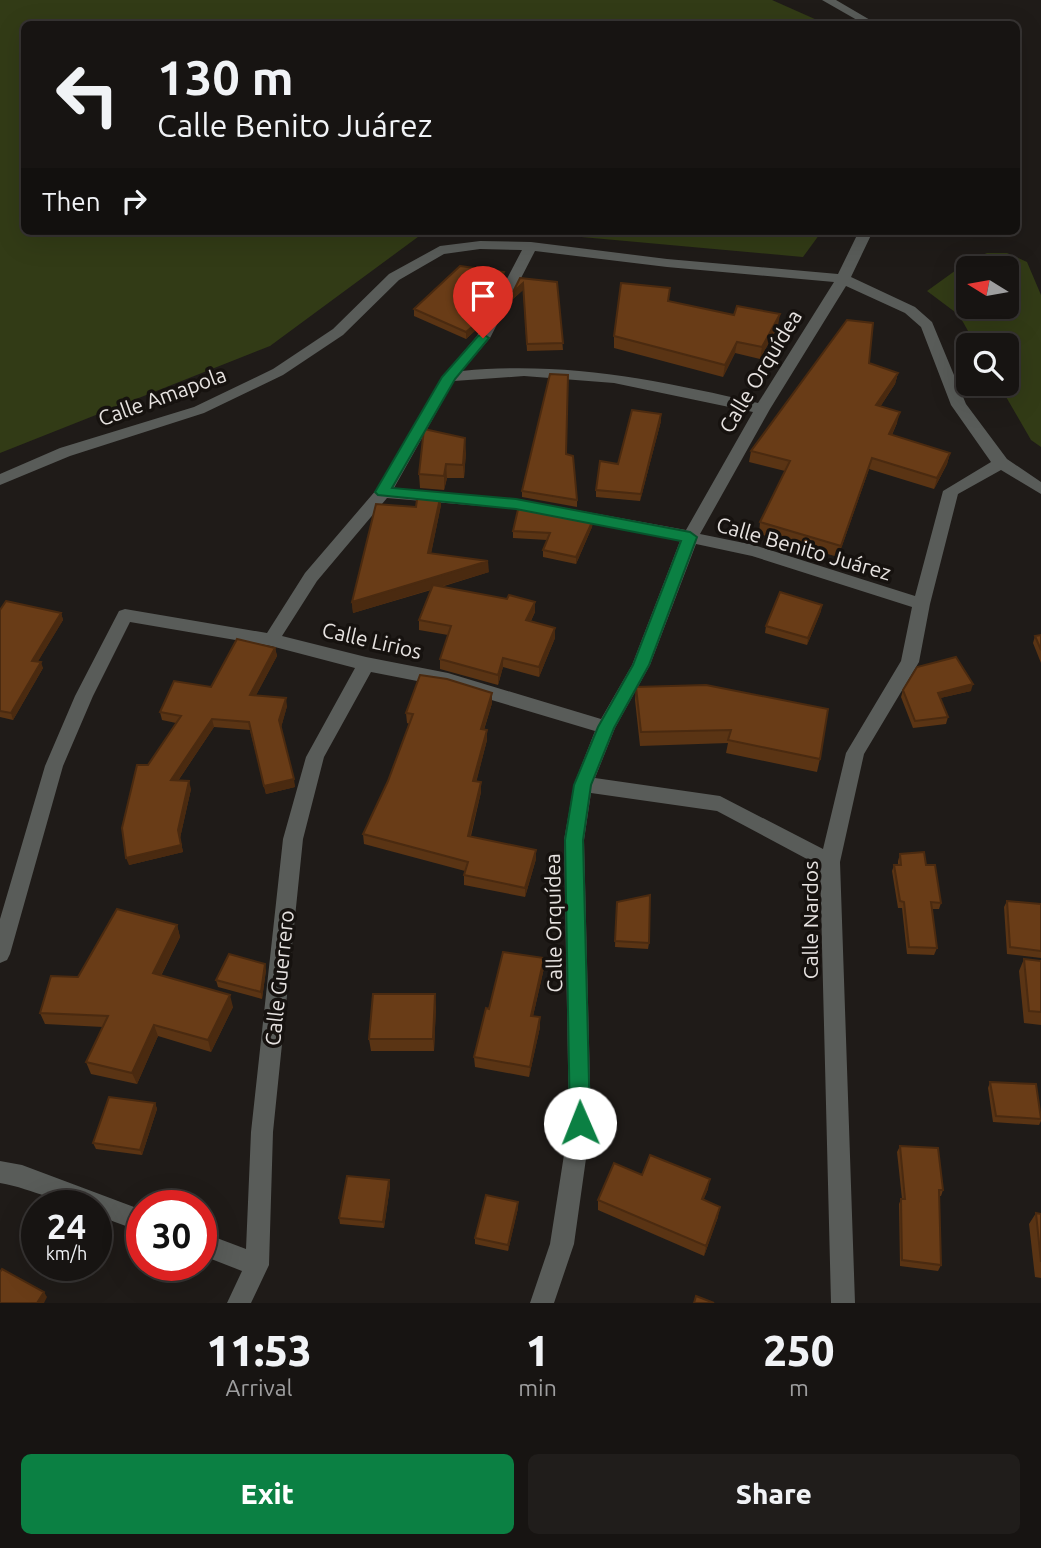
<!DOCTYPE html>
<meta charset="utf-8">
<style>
:root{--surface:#171412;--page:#201d1b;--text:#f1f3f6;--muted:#9e9e9f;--line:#363332;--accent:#0b8043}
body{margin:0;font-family:Ubuntu,sans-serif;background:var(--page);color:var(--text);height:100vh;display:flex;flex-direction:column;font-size:26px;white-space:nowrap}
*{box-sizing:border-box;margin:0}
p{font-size:23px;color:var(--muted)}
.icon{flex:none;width:38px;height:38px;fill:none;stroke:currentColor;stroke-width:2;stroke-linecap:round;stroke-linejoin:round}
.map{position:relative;height:1303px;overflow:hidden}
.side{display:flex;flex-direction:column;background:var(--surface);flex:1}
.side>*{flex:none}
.banner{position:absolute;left:21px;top:21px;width:999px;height:214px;border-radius:10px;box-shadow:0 7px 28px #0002,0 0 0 2px var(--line);background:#171412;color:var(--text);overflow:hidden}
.needle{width:46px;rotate:281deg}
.fabs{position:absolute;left:956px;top:256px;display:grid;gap:14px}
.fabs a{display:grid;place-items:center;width:63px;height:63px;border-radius:10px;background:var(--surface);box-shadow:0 7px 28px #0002,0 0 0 2px var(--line);font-size:35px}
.speed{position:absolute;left:21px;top:1190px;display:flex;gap:14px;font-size:35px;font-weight:700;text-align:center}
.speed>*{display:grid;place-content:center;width:91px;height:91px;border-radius:50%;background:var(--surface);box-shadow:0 7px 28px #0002,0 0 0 2px var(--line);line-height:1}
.speed small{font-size:18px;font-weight:400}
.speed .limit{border:10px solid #d22;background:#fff;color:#111}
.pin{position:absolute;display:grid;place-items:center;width:60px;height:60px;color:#fff;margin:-72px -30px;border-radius:50% 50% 50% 0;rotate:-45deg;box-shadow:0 0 7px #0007}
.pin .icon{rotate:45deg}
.me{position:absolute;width:77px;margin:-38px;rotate:359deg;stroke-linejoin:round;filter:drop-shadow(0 0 5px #0008)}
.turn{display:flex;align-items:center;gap:24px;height:147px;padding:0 21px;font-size:32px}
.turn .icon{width:91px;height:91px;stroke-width:2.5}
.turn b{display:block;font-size:49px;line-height:60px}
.then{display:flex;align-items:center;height:66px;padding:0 21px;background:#0003;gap:14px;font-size:26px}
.eta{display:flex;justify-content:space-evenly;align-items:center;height:119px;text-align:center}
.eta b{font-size:42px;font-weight:800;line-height:49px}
.primary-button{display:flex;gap:14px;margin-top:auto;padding:14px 21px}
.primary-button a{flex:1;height:80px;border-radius:10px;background:var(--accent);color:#fff;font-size:28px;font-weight:800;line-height:80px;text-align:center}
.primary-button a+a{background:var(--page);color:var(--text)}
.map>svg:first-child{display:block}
.green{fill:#323b16;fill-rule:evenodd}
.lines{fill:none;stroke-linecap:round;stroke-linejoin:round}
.minor{fill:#595c59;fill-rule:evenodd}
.wall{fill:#5a3414}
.shaded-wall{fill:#4a2a10}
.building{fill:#693c17;stroke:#4a2a10;stroke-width:2}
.route{fill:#0b8043;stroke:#07532c;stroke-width:2}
.labels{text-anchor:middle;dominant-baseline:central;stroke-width:7;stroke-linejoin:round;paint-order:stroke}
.street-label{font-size:21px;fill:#e7e3e1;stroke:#16120f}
</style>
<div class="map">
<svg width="1041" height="1303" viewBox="0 0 1041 1303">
<rect width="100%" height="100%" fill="#1f1b18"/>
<path class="green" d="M0 0H772L826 24H24V231H426L270 346 0 453Z
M515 231H822L803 257Z
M987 253H1007L1027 262 1041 295V447L1031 440 998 383H1006V345H976L959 315 927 291 970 260ZM968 268H1006V306H968Z"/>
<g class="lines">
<path class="minor" d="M822 0H836L877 24H864Z
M859 231H873L851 277 915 307 932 322 966 404 1007 459 1041 482V494L1001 470 958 494 930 604 919 662 864 754 840 862 855 1303H831L820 866 717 811 591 793 584 840 591 1123 574 1244 554 1303H530L550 1244 569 1123 564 840 574 784 595 731 448 687 371 672 324 757 303 839 273 1132 269 1265 251 1303H227L242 1271 201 1255V1232L246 1249 251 1132 283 839 306 757 355 668 271 646 130 622 93 696 63 766 10 954 7 960 0 963V919L45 766 75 696 119 611 125 609 267 633 305 573 377 489 442 377 477 336 522 250 480 249 444 254 399 280 343 335 283 375 204 413 70 456 0 485V474L60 448 194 407 273 369 333 329 389 274 440 246 480 241 531 242 667 259 838 274ZM535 251 667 267 834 282 758 403C657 380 566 361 462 371L490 338ZM846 286 905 313 921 327 951 405 991 462 943 491 915 596 754 545 700 534 770 409ZM524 376 614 383 753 412 686 530 516 499 394 488 454 381ZM387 498 516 509 680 541 632 665 601 719 448 673 366 657 282 636 317 581ZM696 544 752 556 912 607 901 661 846 753 823 849 720 796 595 778 615 728 650 665Z
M0 1161 22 1165 142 1210V1232L96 1215V1206C60 1206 35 1189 0 1183Z"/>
</g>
<path class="wall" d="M504 272V279L478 328 466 339 414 316V309Z
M557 282 563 350 527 351 523 290 513 299V292Z
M669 301 778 326 760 359 735 353 723 377 614 348V336Z
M869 363 898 373 895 384 880 407 897 423 892 435 950 453 947 464 934 489 869 469 838 557 759 534 760 522 785 471 749 462 751 451Z
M661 421 640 501 596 497V490L618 464Z
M466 452 464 478H447L444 490 420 488 419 474Z
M566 454 577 500V507L522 497V491Z
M441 505 431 553 489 572 441 587 507 599 535 602V612L531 621 555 638 539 677 503 667 498 685 440 669V659L448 635 419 630V620L431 590 353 613 352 602 416 507Z
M593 520 592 527 576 564 543 557V550L547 540 513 538V531Z
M0 610 61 613 63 620 38 661 43 668 13 720 0 717Z
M821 611 807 645 765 633 766 626Z
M1041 635V663L1033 643 1035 636Z
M275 648 277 656 256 695 287 706 281 727 295 787 266 794 250 730 214 727 178 781 191 789 180 838 183 852 129 865 148 765 176 723 162 720 160 712 211 687Z
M636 687 820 759 817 772 726 753 728 743 640 746 635 700Z
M903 690 971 691 940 698 948 717 946 724 913 728 901 697Z
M492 703 484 730H487V740L476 782 481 792 471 836 536 859 525 897 464 885V875L465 871 364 844 363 834 388 781 410 724 407 723 406 713Z
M900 854 926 865 941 903 939 909H931L937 948 934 955 907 954 902 908H898L892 871 894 865H898V861Z
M1007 901 1041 904V958L1007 954 1004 907Z
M617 902 649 943 648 949 615 947Z
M177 925 180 937 161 976 233 1007 211 1052 158 1036 137 1084 91 1074 86 1062 103 1027 45 1024 40 1013 78 977Z
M544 958V968L533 1016 540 1017V1027L529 1077 475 1067 474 1057 489 1009Z
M1024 959 1041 961V1025L1024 1023 1019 971Z
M266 970 262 999 218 987 216 980Z
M436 1006 434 1051H371L369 1039Z
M990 1082 1041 1113V1121L1039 1125 993 1122 988 1088Z
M155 1103 157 1109 142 1155 96 1149 93 1143Z
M900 1146 943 1190 941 1196H939L941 1265 938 1271 900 1266 899 1204 901 1199H902L897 1152Z
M389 1180 390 1186 384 1228 340 1224 339 1218Z
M708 1189 703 1200 718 1217 704 1256 598 1210V1200Z
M518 1202V1208L508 1251 475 1244V1238Z
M1036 1213 1041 1214V1278L1035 1277 1029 1224Z"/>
<path class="shaded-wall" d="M504 272V279L478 328 466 339V332Z
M523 283V290L513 299V292Z
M780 314 778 326 760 359 762 347Z
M737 342 735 353 723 377 725 365Z
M898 373 895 384 874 416 876 405Z
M900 412 897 423 887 445 889 434Z
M661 414V421L640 501 641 494Z
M465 438 466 452 464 478 463 465Z
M950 453 947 464 934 489 937 478Z
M872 458 869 469 838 557 841 546Z
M446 464 447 478 444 490V476Z
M441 494V505L429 564 428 553Z
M593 520 592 527 576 564V557Z
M488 561 489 572 353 613 352 602Z
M535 602V612L526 630V620Z
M822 605 821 611 807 645 808 638Z
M61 613 63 620 34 668 32 661Z
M555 628V638L539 677V667Z
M275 648 277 656 252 703 250 695Z
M503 658V667L498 685V675Z
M41 662 43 668 13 720 11 713Z
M973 684 971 691 936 699 938 693Z
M492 693V703L481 739V729Z
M286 698 287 706 281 728 279 720Z
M212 719 214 727 173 788 171 780Z
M487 730V740L474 791 473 781Z
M294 779 295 787 266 794 264 786Z
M189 781 191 789 180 838 183 852 129 865 126 858Z
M481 782V792L468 845V836Z
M536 850V859L525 897V888Z
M177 925 180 937 156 985 153 973Z
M544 958V968L531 1025V1016Z
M265 964 266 970 262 999 261 992Z
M435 994 436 1006 434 1051 433 1039Z
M230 995 233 1007 211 1052 208 1040Z
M540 1017V1027L529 1077 530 1067Z
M154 1025 158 1036 137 1084 132 1073Z
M155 1103 157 1109 142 1155 140 1150Z
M710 1179 708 1189 700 1209 702 1199Z
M389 1180 390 1186 384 1228 383 1222Z
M518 1202V1208L508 1251V1245Z
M720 1207 718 1217 704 1256 706 1246Z
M44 1292 47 1297 44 1303H37Z"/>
<path class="building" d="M460 266 504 272 478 322 466 332 414 309Z
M520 278 557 282 563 343 527 344 523 283 513 292Z
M621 283 670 288 668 301 734 315 737 306 780 314 762 347 737 342 725 365 614 336Z
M847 320 873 323 869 363 898 373 876 405 900 412 889 434 950 453 937 478 872 458 841 546 760 522 790 461 751 451Z
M550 374 568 375 566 454 573 456 577 500 522 491Z
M632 410 661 414 641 494 596 490 600 461 618 464Z
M424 429 465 438 463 465 446 464 444 476 419 474Z
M418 492 441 494 428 553 488 561 352 602 376 504 416 507Z
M519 505 593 520 576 557 543 550 550 533 513 531Z
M433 585 507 599 509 595 535 602 526 620 555 628 539 667 503 658 498 675 440 659 451 626 419 620Z
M780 592 822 605 808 638 766 626Z
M6 601 61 613 32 661 41 662 11 713 0 711V610Z
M1041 635V650L1035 636Z
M237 639 275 648 250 695 286 698 279 720 294 779 264 786 249 722 212 719 171 780 189 781 178 830 181 845 126 858 122 828 137 765H148L181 716 160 712 174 681 211 687Z
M956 657 973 684 938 693 948 717 915 721 903 690 917 667Z
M420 675 447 679 492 693 481 729 487 730 473 781 481 782 468 836 536 850 525 888 464 875 468 862 363 834 388 781 413 714 406 713Z
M706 685 828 709 820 759 728 740 731 730 641 732 636 687Z
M924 852 926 865H935L941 903 931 902 937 948 909 947 904 902 900 901 894 865H901L900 854Z
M650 895 649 943 615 941 617 902Z
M1007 901 1041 904V951L1010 947Z
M117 909 177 925 153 973 230 995 208 1040 154 1025 132 1073 86 1062 108 1016 40 1013 51 976 78 977Z
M503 952 544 958 531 1016 540 1017 530 1067 474 1057 486 1008 489 1009Z
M229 954 265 964 261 992 216 980Z
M1024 959 1041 961V1012L1029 1011Z
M373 994H435L433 1039H369Z
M990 1082 1036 1084 1041 1119 996 1116Z
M109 1097 155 1103 140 1150 93 1143Z
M900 1146 938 1148 943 1190H939L941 1265 902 1260 901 1199H905Z
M650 1155 710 1179 702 1199 720 1207 706 1246 598 1200 614 1163 642 1175Z
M347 1176 389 1180 383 1222 339 1218Z
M486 1195 518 1202 508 1245 475 1238Z
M1036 1213 1041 1214V1262Z
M2 1269 44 1292 37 1303H0V1272Z
M696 1296 714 1303H694Z"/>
<path class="route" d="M483 334 489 338 455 379 392 488 516 499 690 532 697 537 649 665 614 728 591 785 583 840 590 1123 587 1130 580 1133 573 1130 570 1123 565 840 574 785 598 727 633 665 681 541 516 509 378 495 375 492 442 377 478 336Z"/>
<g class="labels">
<g class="street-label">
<text transform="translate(760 371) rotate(-59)">Calle Orquídea</text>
<text transform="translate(162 396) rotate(-20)">Calle Amapola</text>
<text transform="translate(804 548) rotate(16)">Calle Benito Juárez</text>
<text transform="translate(372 640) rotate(13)">Calle Lirios</text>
<text transform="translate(810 920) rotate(-90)">Calle Nardos</text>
<text transform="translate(553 923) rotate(-91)">Calle Orquídea</text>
<text transform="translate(279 978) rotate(-84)">Calle Guerrero</text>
</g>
</g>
</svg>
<div class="fabs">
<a><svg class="needle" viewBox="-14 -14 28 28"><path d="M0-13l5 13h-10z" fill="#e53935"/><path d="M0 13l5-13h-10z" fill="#9e9e9f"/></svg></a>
<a><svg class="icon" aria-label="search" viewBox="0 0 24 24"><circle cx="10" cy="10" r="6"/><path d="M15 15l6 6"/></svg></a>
</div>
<div class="speed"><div>24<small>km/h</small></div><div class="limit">30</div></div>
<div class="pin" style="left:483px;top:338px;background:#d93025"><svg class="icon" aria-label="arrive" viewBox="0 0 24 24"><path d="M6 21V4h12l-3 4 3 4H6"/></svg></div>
<svg class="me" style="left:580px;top:1123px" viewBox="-20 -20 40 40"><circle r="19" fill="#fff"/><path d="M0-13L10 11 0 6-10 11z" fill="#0b8043"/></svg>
<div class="banner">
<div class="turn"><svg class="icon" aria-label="left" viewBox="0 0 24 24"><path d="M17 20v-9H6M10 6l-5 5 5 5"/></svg><div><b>130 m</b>Calle Benito Juárez</div></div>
<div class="then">Then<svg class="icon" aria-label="right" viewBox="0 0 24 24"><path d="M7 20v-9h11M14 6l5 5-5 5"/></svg></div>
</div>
</div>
<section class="side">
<div class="eta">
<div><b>11:53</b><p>Arrival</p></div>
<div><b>1</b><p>min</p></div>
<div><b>250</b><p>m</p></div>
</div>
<div class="primary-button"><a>Exit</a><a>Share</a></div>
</section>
